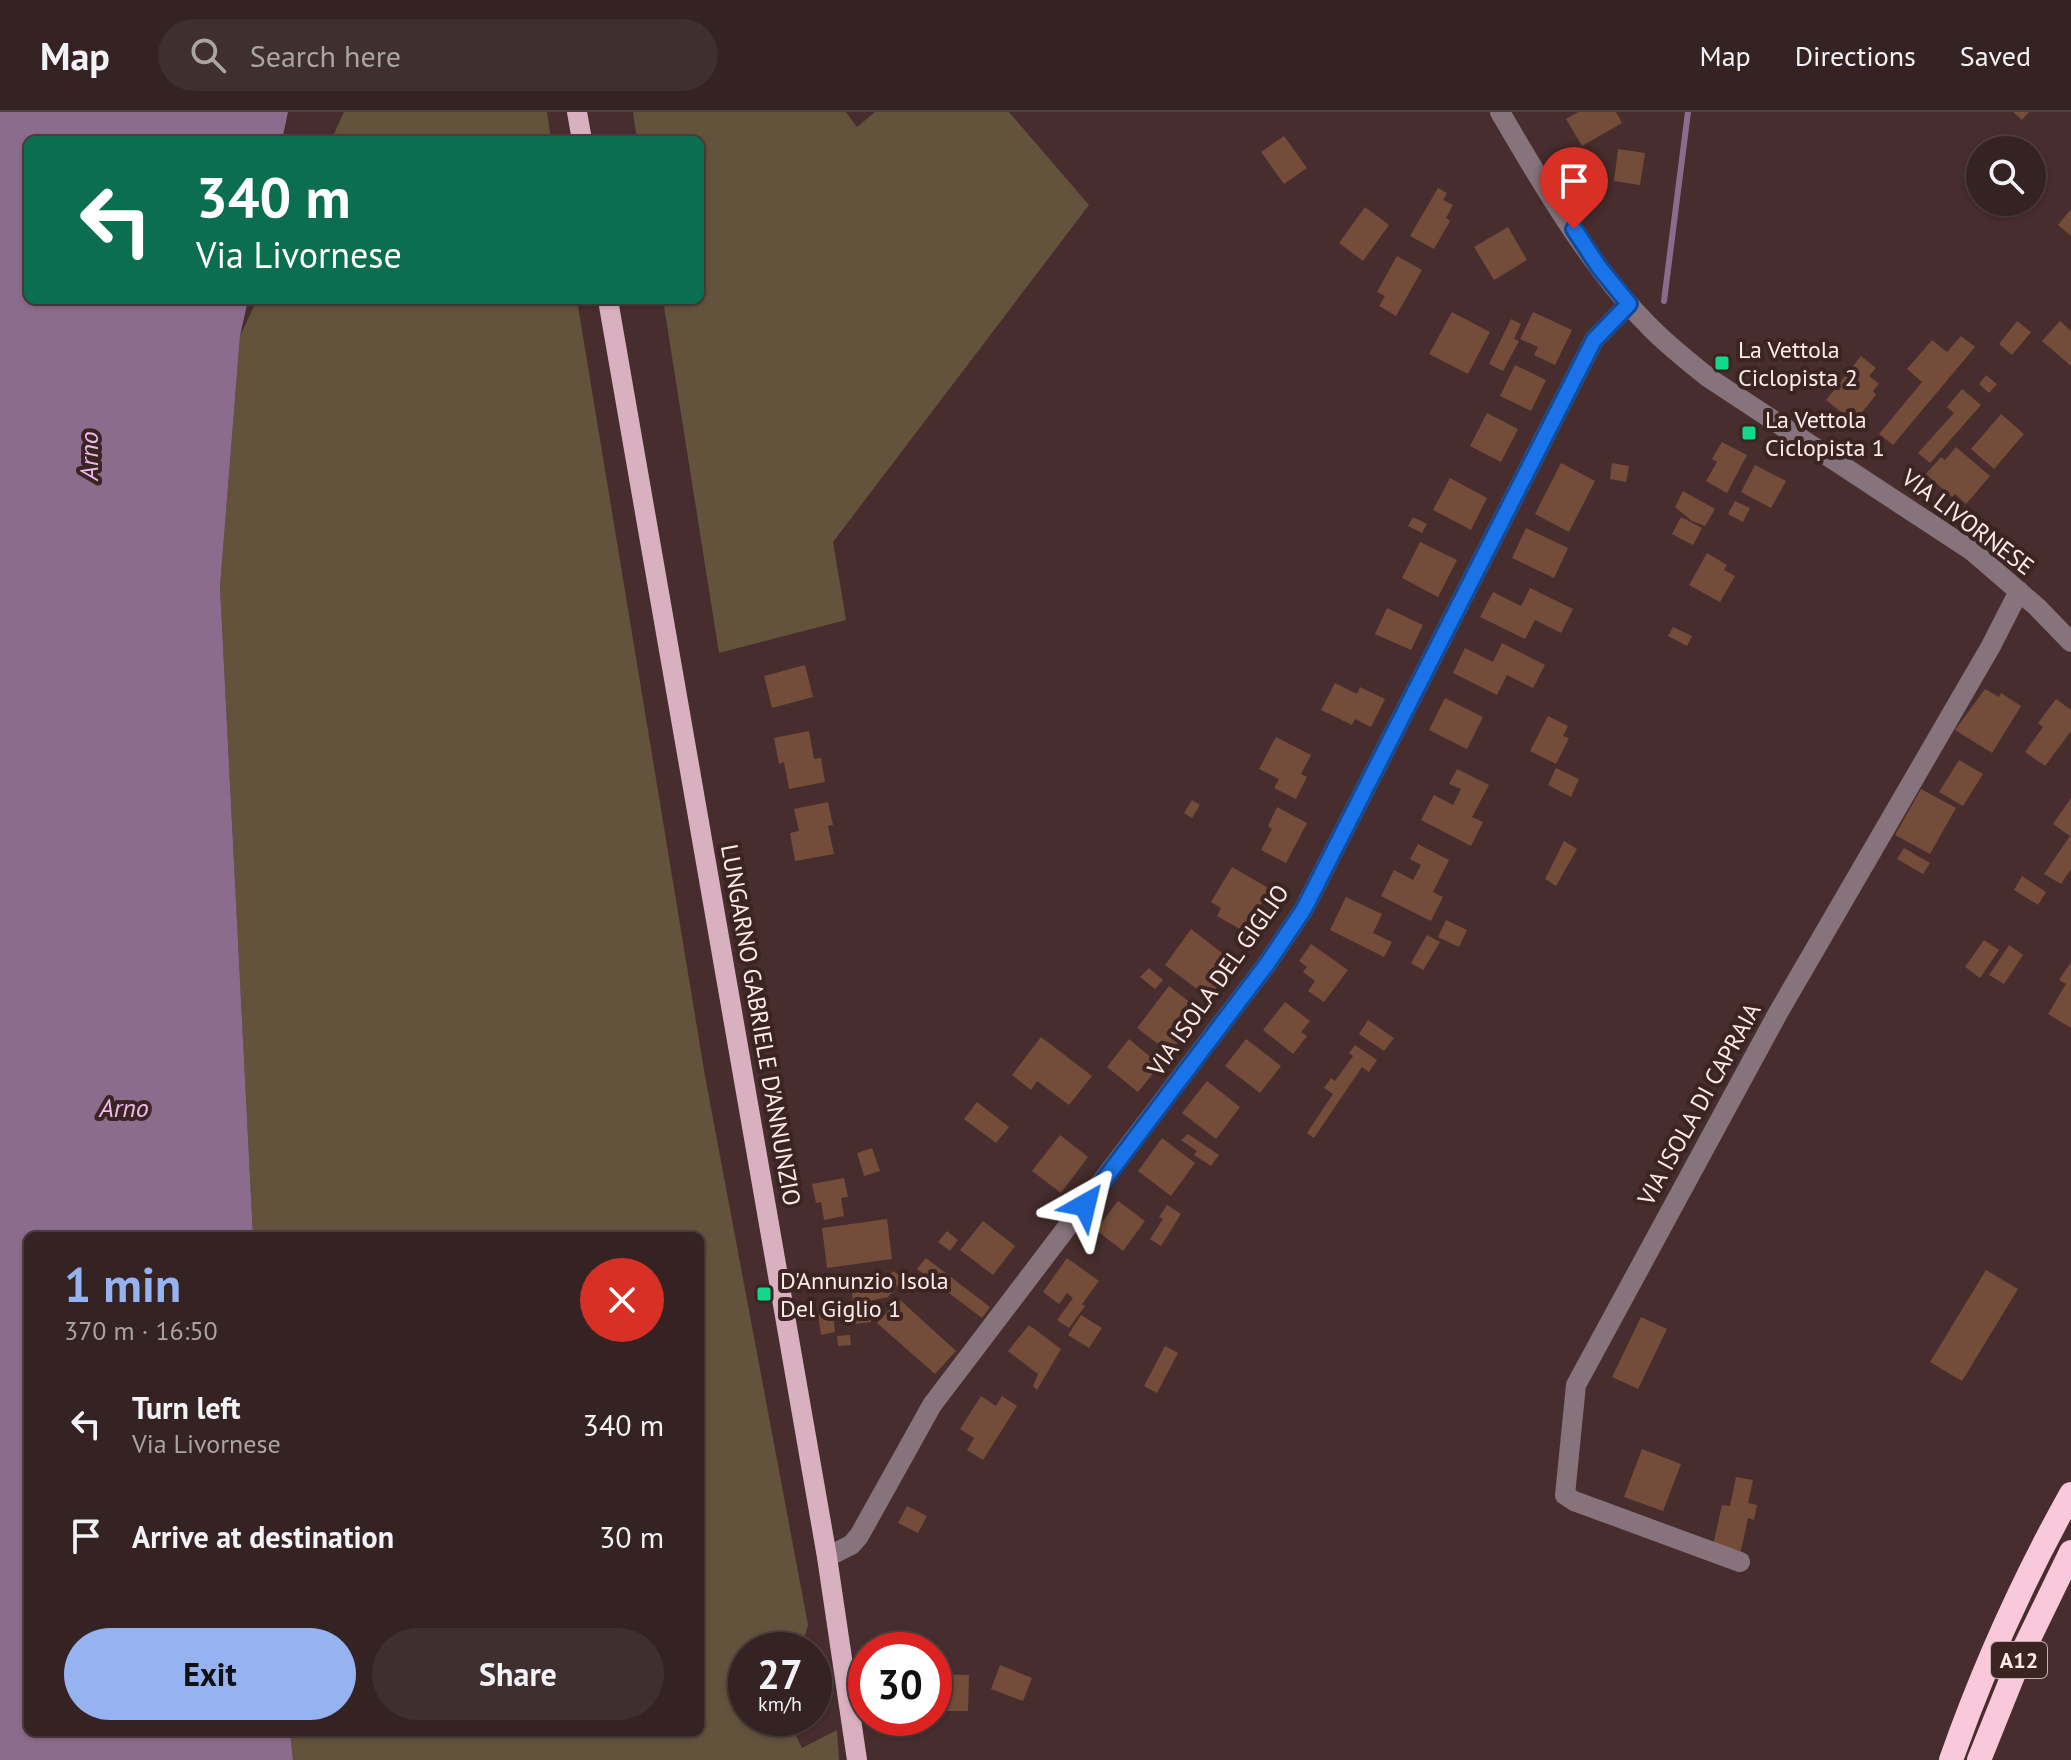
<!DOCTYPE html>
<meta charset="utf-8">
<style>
:root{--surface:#352222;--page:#402f2f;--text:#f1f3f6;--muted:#aaa4a5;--line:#4f3f40;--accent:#95b2f1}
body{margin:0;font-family:"PT Sans",sans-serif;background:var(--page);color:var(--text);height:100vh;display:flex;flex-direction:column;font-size:30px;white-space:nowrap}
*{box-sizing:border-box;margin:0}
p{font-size:26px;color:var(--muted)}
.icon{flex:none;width:44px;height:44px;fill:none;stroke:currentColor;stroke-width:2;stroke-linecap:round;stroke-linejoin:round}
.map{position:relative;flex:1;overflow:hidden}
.drawer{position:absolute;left:24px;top:1120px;width:680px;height:504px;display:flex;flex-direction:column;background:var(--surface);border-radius:12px;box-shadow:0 2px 6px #0004,0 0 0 2px var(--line)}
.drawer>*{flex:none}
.top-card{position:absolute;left:24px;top:24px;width:680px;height:168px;border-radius:12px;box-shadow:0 2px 6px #0004,0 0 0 2px var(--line);background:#0b6e4f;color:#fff;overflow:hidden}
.tools{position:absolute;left:1966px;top:24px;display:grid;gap:16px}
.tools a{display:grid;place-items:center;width:80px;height:80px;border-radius:50%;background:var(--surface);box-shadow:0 2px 6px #0004,0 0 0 2px var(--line);font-size:40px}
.speed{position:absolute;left:728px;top:1520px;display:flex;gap:16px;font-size:40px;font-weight:700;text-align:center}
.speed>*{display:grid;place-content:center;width:104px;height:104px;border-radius:50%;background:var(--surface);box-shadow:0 2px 6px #0004,0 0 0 2px var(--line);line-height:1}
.speed small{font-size:20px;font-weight:400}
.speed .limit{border:12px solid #d22;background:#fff;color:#111}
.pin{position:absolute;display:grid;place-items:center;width:68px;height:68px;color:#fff;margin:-82px -34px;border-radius:50% 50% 50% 0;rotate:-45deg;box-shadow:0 0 8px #0007}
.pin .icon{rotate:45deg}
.me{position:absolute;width:88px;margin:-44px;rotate:37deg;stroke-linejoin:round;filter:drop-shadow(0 0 6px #0008)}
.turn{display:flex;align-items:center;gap:28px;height:168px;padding:0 40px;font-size:36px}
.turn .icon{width:104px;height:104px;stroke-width:2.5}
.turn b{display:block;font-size:56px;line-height:68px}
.round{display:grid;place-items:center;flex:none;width:84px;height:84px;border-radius:42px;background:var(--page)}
.headline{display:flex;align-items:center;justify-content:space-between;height:136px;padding:0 40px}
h1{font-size:48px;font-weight:700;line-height:60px;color:var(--accent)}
.cta{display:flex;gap:16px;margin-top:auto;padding:16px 40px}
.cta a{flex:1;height:92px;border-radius:48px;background:var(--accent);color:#111;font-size:32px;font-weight:700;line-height:92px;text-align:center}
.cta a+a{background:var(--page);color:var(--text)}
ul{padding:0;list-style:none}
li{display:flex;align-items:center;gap:24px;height:112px;padding:0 40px}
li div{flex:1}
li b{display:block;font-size:30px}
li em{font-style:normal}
header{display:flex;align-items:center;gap:48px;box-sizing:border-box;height:112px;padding:0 40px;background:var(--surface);border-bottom:2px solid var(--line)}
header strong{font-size:38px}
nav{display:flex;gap:44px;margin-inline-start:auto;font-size:28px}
.search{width:560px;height:72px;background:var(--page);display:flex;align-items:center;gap:20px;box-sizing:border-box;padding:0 28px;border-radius:44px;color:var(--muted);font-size:30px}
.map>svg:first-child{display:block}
.green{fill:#63533d}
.water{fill:#8b6c8c}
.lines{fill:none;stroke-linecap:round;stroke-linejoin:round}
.stream{stroke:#8b6c8c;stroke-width:6}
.building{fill:#734d39}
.minor{stroke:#87737b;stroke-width:20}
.major{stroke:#d9b0c0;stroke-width:20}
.highway{stroke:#f9c8db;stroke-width:24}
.route-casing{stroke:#114b97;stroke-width:20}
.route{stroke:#1a73e8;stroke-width:14}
.poi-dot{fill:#11d98a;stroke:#3c2423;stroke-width:3}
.labels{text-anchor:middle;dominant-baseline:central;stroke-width:8;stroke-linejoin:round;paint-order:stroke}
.shield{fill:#3c2423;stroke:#c3b0af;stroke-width:2}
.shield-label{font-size:22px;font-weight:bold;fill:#fdeceb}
.poi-label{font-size:24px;fill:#fdeceb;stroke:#3c2423;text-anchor:start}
.street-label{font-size:24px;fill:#fdeceb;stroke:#3c2423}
.water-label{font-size:26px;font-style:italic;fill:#efbbef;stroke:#3c2423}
</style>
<header>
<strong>Map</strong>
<div class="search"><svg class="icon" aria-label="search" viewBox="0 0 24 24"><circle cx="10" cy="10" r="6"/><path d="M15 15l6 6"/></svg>Search here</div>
<nav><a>Map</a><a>Directions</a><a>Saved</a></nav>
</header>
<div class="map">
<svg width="2071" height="1648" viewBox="0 0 2071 1648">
<rect width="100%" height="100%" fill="#472d2d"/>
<path class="green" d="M344 0H547L551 28H331Z
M633 0H846L857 15 875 0H1009L1089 93 833 430 846 508 719 541 663 188H700V28H637Z
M257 188H577L705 964 808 1513 801 1538H746V1606H787L802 1636 837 1618 839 1648H293L290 1620H700V1124H253L220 475 240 224Z"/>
<path class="water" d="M0 0H288L282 28H28V188H248L240 224 220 475 253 1124H28V1620H290L293 1648H0Z"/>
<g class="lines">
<path class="stream" d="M1664 189 1688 0"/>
</g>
<path class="building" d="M1578 0H1616L1622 11 1582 34 1566 7Z
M2013 0H2029L2022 8Z
M1284 24 1307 56 1284 72 1261 40Z
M1618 37 1645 41 1640 73 1614 69Z
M1438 76 1447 81 1443 88 1453 93 1446 106 1450 109 1434 137 1410 124Z
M1365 95 1389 113 1363 149 1339 131Z
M2071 97V124L2058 113Z
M1508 115 1527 148 1494 168 1474 135Z
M1397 144 1422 158 1396 204 1379 194 1385 184 1377 180Z
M1452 200 1490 220 1468 262 1429 242Z
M1533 200 1572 218 1555 253 1534 243 1538 235 1520 227Z
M1511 207 1521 212 1514 227 1519 229 1503 259 1489 252Z
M2017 209 2031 220 2012 243 1999 232Z
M2060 209 2071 219V254L2042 229Z
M1961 224 1975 235 1893 333 1879 322 1922 270 1907 257 1932 228 1947 240Z
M1861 244 1876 256 1869 264 1879 272 1873 279 1876 283 1854 310 1826 288Z
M1515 253 1546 268 1531 299 1500 284Z
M1986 263 1997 272 1989 281 1979 272Z
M1962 277 1981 293 1930 351 1918 341 1954 301 1947 295Z
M1487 301 1518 317 1501 350 1470 334Z
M2001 302 2024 322 1994 357 1971 337Z
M1722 330 1747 343 1727 381 1706 369 1717 350 1712 347Z
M1956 335 1990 364 1966 392 1955 382 1952 385 1926 362 1941 345 1945 348Z
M1561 351 1595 369 1569 420 1535 402Z
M1612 351 1629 354 1626 370 1610 367Z
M1755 353 1786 369 1771 396 1741 380Z
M1450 366 1487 386 1471 418 1433 398Z
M1683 379 1715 397 1705 414 1692 409 1675 395Z
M1735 389 1750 396 1743 410 1728 402Z
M1413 405 1427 412 1422 421 1408 414Z
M1681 405 1702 416 1693 433 1672 422Z
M1526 416 1568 436 1554 466 1512 446Z
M1420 430 1457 448 1438 485 1402 466Z
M1707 441 1727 453 1724 458 1735 464 1720 490 1689 473Z
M1530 476 1573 497 1561 521 1535 508 1525 527 1480 505 1493 480 1521 494Z
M1387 496 1423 513 1411 538 1375 522Z
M1673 515 1692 524 1687 534 1668 524Z
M1502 531 1545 553 1533 576 1507 563 1497 583 1453 561 1465 536 1493 550Z
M805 553 813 585 772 596 764 564Z
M1335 571 1357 582 1360 575 1385 587 1371 615 1355 607 1352 613 1321 598Z
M1985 577 1999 585 2001 581 2021 594 1992 641 1955 618Z
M1445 586 1483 605 1467 637 1429 618Z
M2056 587 2071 598V619L2045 654 2025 640 2043 615 2038 611Z
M1548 604 1568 614 1563 624 1569 626 1556 652 1530 639Z
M809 619 814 647 821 646 825 670 789 677 784 650 779 652 774 626Z
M1276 625 1311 643 1301 662 1307 665 1296 687 1274 676 1279 667 1259 657Z
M1959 648 1983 662 1963 694 1939 680Z
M1556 656 1579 667 1571 685 1548 673Z
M1457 657 1489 673 1472 705 1483 710 1471 734 1421 708 1434 683 1453 693 1461 677 1449 672Z
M1921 677 1956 696 1930 742 1895 723Z
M2071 686V757L2061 772 2044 762 2070 724 2053 712Z
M1192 688 1200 693 1192 706 1184 701Z
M828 690 833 713 828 714 834 742 795 749 790 721 799 719 794 697Z
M1277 695 1307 711 1286 751 1261 738 1272 717 1268 714Z
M1564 729 1577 737 1556 774 1545 767Z
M1418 732 1449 748 1433 780 1443 785 1431 809 1381 784 1394 758 1413 768 1421 753 1410 747Z
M1904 736 1930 751 1923 762 1897 747Z
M1232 755 1270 777 1245 820 1217 804 1221 796 1211 790Z
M2022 764 2046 780 2038 793 2014 778Z
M1346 785 1382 802 1373 821 1392 830 1384 845 1330 818Z
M1446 808 1467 818 1459 835 1438 825Z
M1191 817 1235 851 1209 886 1165 853Z
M1427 823 1440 830 1423 858 1411 851Z
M1984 828 1999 838 1980 866 1965 855Z
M1311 832 1348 858 1324 890 1308 879 1315 869 1303 860 1307 855 1299 849Z
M2009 833 2023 843 2004 872 1989 863Z
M2071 850V916L2048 902 2066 872 2059 868Z
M1149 856 1163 868 1155 877 1140 865Z
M1169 874 1197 896 1187 909 1192 912 1170 941 1137 916Z
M1285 890 1310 909 1301 920 1307 924 1293 942 1263 918Z
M1368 908 1394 926 1384 939 1359 922Z
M1041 925 1092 964 1069 993 1037 969 1031 978 1012 963Z
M1129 927 1160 953 1138 980 1107 955Z
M1246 927 1281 954 1260 981 1225 954Z
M1355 933 1377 948 1369 960 1362 955 1314 1026 1307 1021 1333 982 1324 976 1331 966 1335 969 1353 944 1349 941Z
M1207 969 1240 995 1216 1027 1182 1001Z
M977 990 1009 1015 996 1031 964 1007Z
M1188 1022 1219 1043 1211 1054 1194 1043 1197 1039 1181 1028Z
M1060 1023 1088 1045 1061 1081 1032 1059Z
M1162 1026 1195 1051 1171 1084 1138 1059Z
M872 1036 880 1059 864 1064 857 1041Z
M844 1066 848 1085 841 1086 844 1104 824 1108 821 1090 816 1091 812 1072Z
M1118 1089 1145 1109 1123 1139 1096 1118Z
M1167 1093 1181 1102 1161 1134 1150 1127 1163 1107 1159 1105Z
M887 1107 892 1147 827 1156 822 1116Z
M983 1109 1015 1134 993 1163 960 1138Z
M947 1119 958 1128 950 1139 938 1130Z
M926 1146 990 1195 982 1206 917 1157Z
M1067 1146 1099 1169 1082 1192 1085 1194 1069 1216 1057 1208 1073 1186 1067 1181 1059 1192 1043 1180Z
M1986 1158 2018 1177 1962 1269 1930 1250Z
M893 1159 903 1166 888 1185 869 1189 871 1210 855 1212 851 1170 867 1168V1171L884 1170Z
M899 1187 956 1239 935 1262 877 1211Z
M833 1201 835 1220 821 1223 818 1202Z
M1081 1203 1102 1216 1089 1236 1068 1223Z
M1641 1205 1667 1217 1638 1277 1612 1265Z
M1029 1213 1061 1237 1037 1278 1033 1274 1038 1262 1008 1239Z
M850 1223 851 1233 838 1234 837 1224Z
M1165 1234 1178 1241 1157 1281 1144 1274Z
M981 1284 996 1294 1002 1284 1017 1294 983 1348 967 1338 974 1326 960 1317Z
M1642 1337 1681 1352 1663 1399 1624 1385Z
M1736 1365 1753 1368 1748 1391 1757 1393 1754 1408 1748 1406 1741 1439 1713 1433 1722 1393 1730 1394Z
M907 1394 927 1404 918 1421 898 1411Z
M1000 1553 1032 1566 1023 1589 991 1577Z
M939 1562 969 1563 968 1599H938Z"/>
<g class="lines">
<path class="minor" d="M1500 0C1540 69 1592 157 1648 213 1667 233 1688 249 1709 266L1972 439 2037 495 2071 530
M827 1445 851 1433 859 1424 932 1293 1267 852 1304 797 1594 228 1629 192
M1740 1450 1574 1389 1565 1383 1576 1273 1778 901 1991 534 2019 479"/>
<path class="major" d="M577 0 582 28
M608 188 827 1445 857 1648"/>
<path class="highway" d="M1951 1648C1983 1557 2024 1466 2071 1382
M1979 1648 2022 1541 2071 1440"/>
</g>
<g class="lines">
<g class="route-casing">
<path id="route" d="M1085 1093 1267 852 1304 797 1594 228 1629 192 1599 155 1574 117"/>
</g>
<use href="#route" class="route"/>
</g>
<g class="poi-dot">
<rect x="1714" y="243" width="16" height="16" rx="4"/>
<rect x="1741" y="313" width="16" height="16" rx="4"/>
<rect x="756" y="1174" width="16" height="16" rx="4"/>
</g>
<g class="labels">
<rect class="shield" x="1991" y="1530" width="56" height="36" rx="6"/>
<g class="shield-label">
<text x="2019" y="1548">A12</text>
</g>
<g class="poi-label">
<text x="1738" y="237">La Vettola<tspan x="1738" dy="28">Ciclopista 2</tspan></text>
<text x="1765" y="307">La Vettola<tspan x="1765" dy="28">Ciclopista 1</tspan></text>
<text x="780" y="1168">D'Annunzio Isola<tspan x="780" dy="28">Del Giglio 1</tspan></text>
</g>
<g class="street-label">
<text transform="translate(1968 410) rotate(37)">VIA LIVORNESE</text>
<text transform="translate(1218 868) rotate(-55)">VIA ISOLA DEL GIGLIO</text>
<text transform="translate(761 913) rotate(80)">LUNGARNO GABRIELE D'ANNUNZIO</text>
<text transform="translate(1699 992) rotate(-61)">VIA ISOLA DI CAPRAIA</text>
</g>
<g class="water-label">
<text transform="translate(88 344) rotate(-90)">Arno</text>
<text x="124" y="995">Arno</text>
</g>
</g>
</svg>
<div class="tools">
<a><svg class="icon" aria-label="search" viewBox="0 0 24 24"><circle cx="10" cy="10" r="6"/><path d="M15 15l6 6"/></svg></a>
</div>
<div class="speed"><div>27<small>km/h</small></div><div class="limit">30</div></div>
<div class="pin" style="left:1574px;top:117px;background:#d93025"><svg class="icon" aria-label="arrive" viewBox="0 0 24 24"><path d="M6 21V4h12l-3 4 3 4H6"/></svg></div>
<svg class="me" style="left:1085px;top:1093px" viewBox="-20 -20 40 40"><path d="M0-17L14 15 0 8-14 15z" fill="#1a73e8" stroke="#fff" stroke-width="4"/></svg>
<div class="top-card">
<div class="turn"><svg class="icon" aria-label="left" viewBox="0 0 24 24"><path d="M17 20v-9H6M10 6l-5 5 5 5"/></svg><div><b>340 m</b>Via Livornese</div></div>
</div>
<section class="drawer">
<div class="headline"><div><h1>1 min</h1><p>370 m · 16:50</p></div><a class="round" style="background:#d93025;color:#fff"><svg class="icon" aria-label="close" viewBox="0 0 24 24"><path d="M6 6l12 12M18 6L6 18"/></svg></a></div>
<ul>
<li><svg class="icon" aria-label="left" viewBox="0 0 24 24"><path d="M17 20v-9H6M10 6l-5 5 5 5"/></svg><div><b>Turn left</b><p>Via Livornese</p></div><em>340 m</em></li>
<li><svg class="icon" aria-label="arrive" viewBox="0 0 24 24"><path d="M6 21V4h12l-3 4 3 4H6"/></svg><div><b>Arrive at destination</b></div><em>30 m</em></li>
</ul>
<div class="cta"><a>Exit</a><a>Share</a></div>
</section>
</div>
